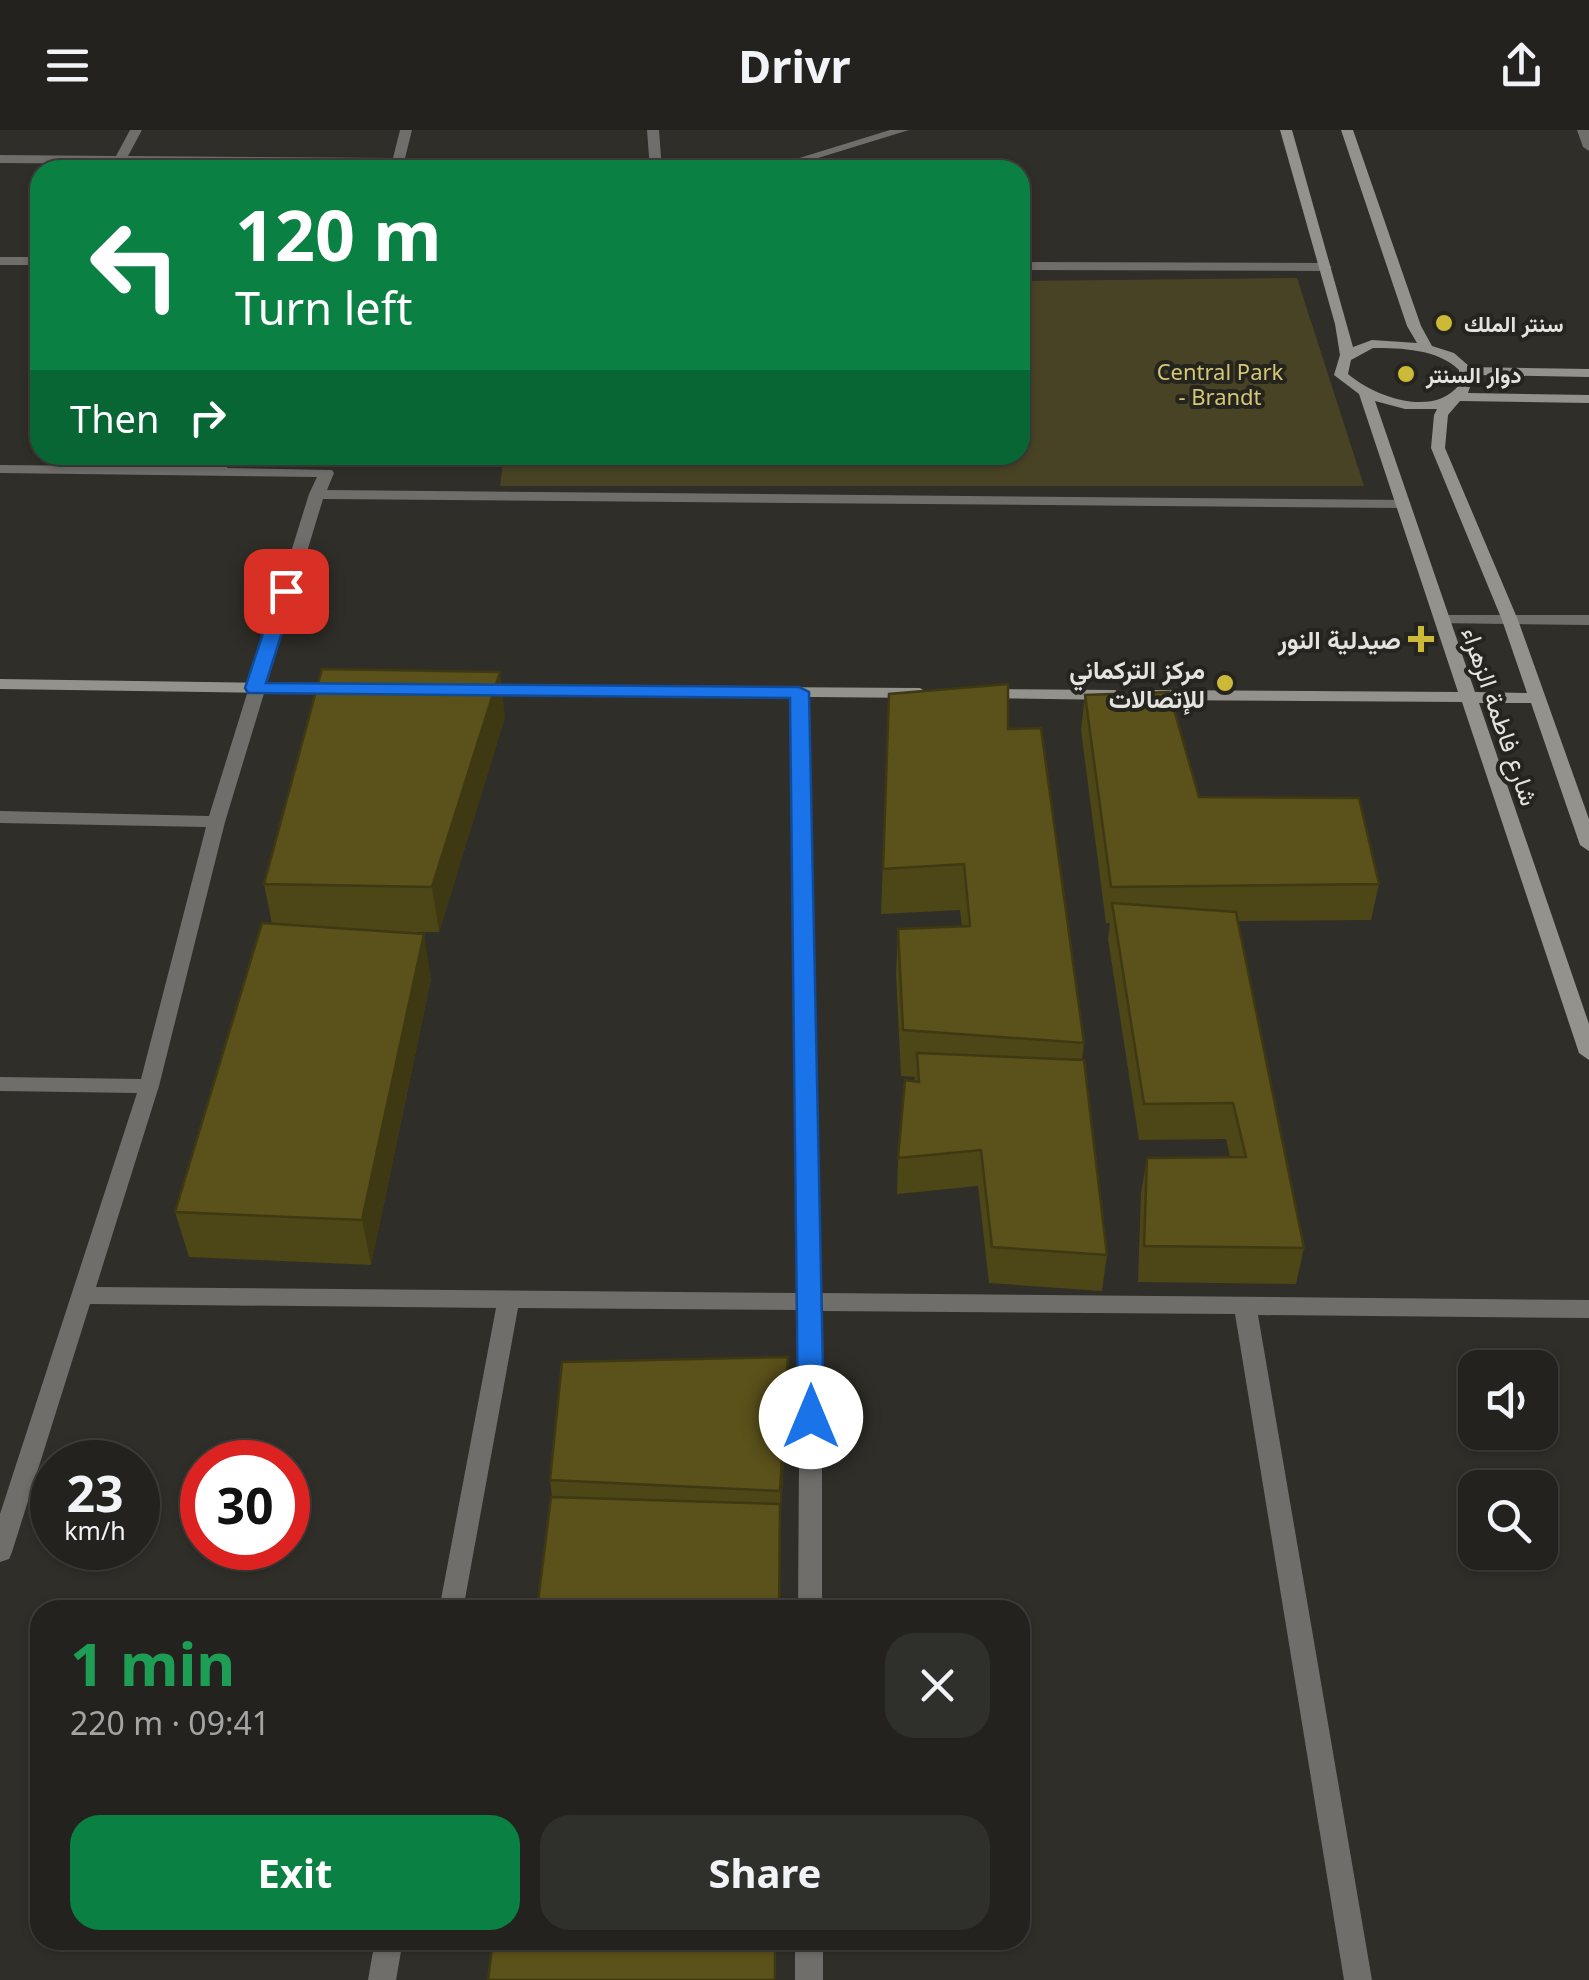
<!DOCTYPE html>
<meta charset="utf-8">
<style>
:root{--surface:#23221e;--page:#2f2f2b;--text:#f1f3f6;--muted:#a3a4a4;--line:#403f3c;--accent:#0b8043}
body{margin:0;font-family:"Noto Sans",Vazirmatn,sans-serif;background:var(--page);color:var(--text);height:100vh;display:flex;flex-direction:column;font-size:38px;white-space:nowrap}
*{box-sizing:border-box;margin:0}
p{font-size:32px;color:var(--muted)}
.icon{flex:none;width:55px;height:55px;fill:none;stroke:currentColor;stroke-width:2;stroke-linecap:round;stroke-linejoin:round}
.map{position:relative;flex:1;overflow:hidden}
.panel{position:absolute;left:30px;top:1470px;width:1000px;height:350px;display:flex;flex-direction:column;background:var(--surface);border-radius:30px;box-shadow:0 2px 8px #0004,0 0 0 2px var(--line)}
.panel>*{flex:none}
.guide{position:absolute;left:30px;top:30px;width:1000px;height:305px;border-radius:30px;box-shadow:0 2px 8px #0004,0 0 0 2px var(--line);background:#0b8043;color:#fff;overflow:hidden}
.buttons{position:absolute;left:1458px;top:1220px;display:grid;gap:20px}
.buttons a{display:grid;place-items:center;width:100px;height:100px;border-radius:20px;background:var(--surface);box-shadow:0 2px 8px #0004,0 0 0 2px var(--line);font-size:50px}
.speed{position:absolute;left:30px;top:1310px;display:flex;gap:20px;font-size:50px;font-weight:700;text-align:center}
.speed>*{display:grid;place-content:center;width:130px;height:130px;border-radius:50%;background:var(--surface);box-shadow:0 2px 8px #0004,0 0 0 2px var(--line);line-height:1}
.speed small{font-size:25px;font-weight:400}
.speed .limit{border:15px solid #d22;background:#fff;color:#111}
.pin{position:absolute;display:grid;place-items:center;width:85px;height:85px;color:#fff;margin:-42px;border-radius:20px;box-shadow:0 5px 15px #0006}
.me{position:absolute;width:110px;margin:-55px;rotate:0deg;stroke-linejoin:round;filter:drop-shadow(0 0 8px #0008)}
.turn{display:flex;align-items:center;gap:35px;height:210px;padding:0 40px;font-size:45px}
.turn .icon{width:130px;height:130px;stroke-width:2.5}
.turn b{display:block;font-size:70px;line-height:85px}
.then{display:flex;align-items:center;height:95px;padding:0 40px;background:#0003;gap:20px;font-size:38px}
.round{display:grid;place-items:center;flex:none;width:105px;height:105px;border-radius:30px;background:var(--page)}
.overview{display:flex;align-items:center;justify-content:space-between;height:170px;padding:0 40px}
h1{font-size:60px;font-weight:700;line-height:75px;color:#1e9e55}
.cta{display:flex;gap:20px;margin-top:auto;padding:20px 40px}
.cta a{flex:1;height:115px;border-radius:30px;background:var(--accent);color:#fff;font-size:40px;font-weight:700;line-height:115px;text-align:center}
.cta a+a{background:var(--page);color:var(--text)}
header{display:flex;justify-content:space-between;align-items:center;height:130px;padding:0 40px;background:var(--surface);font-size:45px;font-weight:700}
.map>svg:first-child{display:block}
.green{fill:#484324}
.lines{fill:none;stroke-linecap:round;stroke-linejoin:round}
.street{fill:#6f6e6b;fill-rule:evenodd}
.secondary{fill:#93928d;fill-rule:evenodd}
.wall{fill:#4d4617}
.shaded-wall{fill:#3f3913}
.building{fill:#5a511b;stroke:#3f3913;stroke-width:2.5}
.route{fill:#1a73e8;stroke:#114b97;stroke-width:2.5}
.poi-dot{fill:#cdb938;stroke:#25241e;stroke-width:4}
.labels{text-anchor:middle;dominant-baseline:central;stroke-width:8;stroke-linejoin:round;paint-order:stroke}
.far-poi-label{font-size:22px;font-weight:bold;fill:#e4e3df;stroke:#25241e;text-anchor:start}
.far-park-label{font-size:22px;fill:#d4c775;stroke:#25241e}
.poi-label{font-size:25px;font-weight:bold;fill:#e4e3df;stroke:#25241e;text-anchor:end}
.street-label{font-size:25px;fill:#e4e3df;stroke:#25241e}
</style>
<header><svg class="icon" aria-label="menu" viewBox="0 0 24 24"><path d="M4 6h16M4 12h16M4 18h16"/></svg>Drivr<svg class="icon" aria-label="share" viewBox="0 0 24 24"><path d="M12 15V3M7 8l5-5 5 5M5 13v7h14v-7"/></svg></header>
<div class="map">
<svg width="1589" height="1850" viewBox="0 0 1589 1850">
<rect width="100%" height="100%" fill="#2f2e28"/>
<path class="green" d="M1297 148 1364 356H500L504 325H1020V151Z"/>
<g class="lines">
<path class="street" d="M130 0H142L128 26 393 28 400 0H412L402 40H390L391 36 0 33V25L116 26Z
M647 0H659L662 40H650Z
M890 0H909L779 40H760Z
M1577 0H1589V21L1583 17Z
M0 127H40V135H0Z
M1020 132 1325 133 1332 137 1325 141 1020 140Z
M217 325H231L227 338 332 340 334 343 327 360 1407 370V376L1402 378 323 369 225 692 159 956 96 1157 800 1163 791 563 793 559H805L822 1163 1589 1170V1188L1258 1185 1372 1850H1344L1235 1184 822 1181V1480H798L800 1180 518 1178 463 1480H439L496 1178 90 1174 12 1422 9 1429 0 1432V1384L137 963 0 961V947L141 949 206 697 0 693V681L209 686 309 364 317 347 0 343V335L212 337Z
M1442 485H1589V495L1436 493V487Z
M375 1810H403L396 1850H368Z
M795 1810H823V1850H795Z"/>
<path class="secondary" d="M1280 0H1292L1353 217 1372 210 1417 213 1407 196 1341 0H1353L1421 196 1432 216 1454 223 1470 237 1589 239V247L1474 245 1468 263 1589 265V273L1460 271 1448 285 1445 318 1518 490 1589 689V721L1580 715 1531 573H1479L1589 894V930L1579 923 1462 572 1144 570 1136 565 1144 560 1458 562 1359 264 1334 245 1340 225 1335 194ZM1373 218C1401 218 1438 219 1459 240V255C1433 288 1375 267 1348 244L1351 230ZM1375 271 1405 279H1437L1434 285 1431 318 1502 490 1527 563 1475 562Z
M0 549 340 554 348 559 340 564 0 559Z
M474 555 920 558 928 563 920 568 468 564 466 560Z
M984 559 1115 560 1123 565 1115 570 978 568V560Z"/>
</g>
<path class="wall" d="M889 564 1008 599 1084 913 1082 930 1107 1125 1102 1161 989 1153 978 1056 897 1064 898 1028 915 947 901 946 896 844 898 799 962 796 960 780 881 784Z
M1085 565 1199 667 1379 754 1371 790 1238 791 1304 1118 1296 1154 1138 1152 1141 1063 1147 1028 1230 1027 1226 1009 1139 1010 1108 809 1110 793H1106L1081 600Z
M505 587 439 802H395L431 849 371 1135 189 1127 175 1082 272 794 264 754Z
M788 1227V1263L780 1395 779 1480H537L552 1367 550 1350Z"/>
<path class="shaded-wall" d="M500 542 505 587 439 802 432 757Z
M424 804 431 849 371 1135 362 1090Z
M788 1227V1263L780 1395V1361Z"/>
<path class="building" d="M322 539 500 542 432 757 264 754Z
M1008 554V599L1041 598 1084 913 903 900 898 799 970 796 964 734 883 739 889 564Z
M1169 562 1199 667 1359 668 1379 754 1111 757 1085 565Z
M1112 773 1236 782 1304 1118 1144 1116 1147 1028 1246 1027 1233 973 1144 974Z
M262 793 424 804 362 1090 175 1082Z
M917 923 1084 930 1107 1125 992 1117 981 1020 898 1028 905 950 919 952Z
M788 1227 780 1361 550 1350 562 1232Z
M551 1367 780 1374 779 1480H537Z
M493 1810H775V1850H488Z"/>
<path class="route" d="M286 456 295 461 266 553 799 557 809 562 824 1287 820 1295 811 1298 802 1295 798 1287 790 568 248 563 245 558 277 461Z"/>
<g class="poi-dot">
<circle cx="1444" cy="193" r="10"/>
<circle cx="1406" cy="244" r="10"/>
<path d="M1416 494h10v10h10v10h-10v10h-10v-10h-10v-10h10z"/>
<circle cx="1225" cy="553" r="10"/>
</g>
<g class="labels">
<g class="far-poi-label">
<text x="1464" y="193">سنتر الملك</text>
<text x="1426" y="244">دوار السنتر</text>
</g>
<g class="far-park-label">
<text x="1220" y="241">Central Park<tspan x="1220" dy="25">- Brandt</tspan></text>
</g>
<g class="poi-label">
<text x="1401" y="509">صيدلية النور</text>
<text x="1205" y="539">مركز التركماني<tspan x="1205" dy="29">للإتصالات</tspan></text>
</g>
<g class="street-label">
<text transform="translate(1501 586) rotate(71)">شارع فاطمة الزهراء</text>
</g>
</g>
</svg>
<div class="buttons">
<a><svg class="icon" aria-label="sound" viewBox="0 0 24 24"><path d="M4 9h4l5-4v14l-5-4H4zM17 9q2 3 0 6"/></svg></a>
<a><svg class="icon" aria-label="search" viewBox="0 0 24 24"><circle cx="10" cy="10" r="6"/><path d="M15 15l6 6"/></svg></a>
</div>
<div class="speed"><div>23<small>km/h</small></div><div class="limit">30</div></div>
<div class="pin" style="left:286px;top:461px;background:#d93025"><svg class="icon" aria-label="arrive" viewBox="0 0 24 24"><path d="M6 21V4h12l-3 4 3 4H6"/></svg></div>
<svg class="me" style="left:811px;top:1287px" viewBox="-20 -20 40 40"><circle r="19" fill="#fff"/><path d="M0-13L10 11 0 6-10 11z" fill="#1a73e8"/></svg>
<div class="guide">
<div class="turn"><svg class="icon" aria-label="left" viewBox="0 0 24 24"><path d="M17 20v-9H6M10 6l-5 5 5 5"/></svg><div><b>120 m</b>Turn left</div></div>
<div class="then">Then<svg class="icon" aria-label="right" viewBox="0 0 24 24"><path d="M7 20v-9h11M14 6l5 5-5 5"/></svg></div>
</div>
<section class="panel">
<div class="overview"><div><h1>1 min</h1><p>220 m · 09:41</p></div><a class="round"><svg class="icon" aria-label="close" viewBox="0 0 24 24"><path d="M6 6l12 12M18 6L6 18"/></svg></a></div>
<div class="cta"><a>Exit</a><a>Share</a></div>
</section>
</div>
